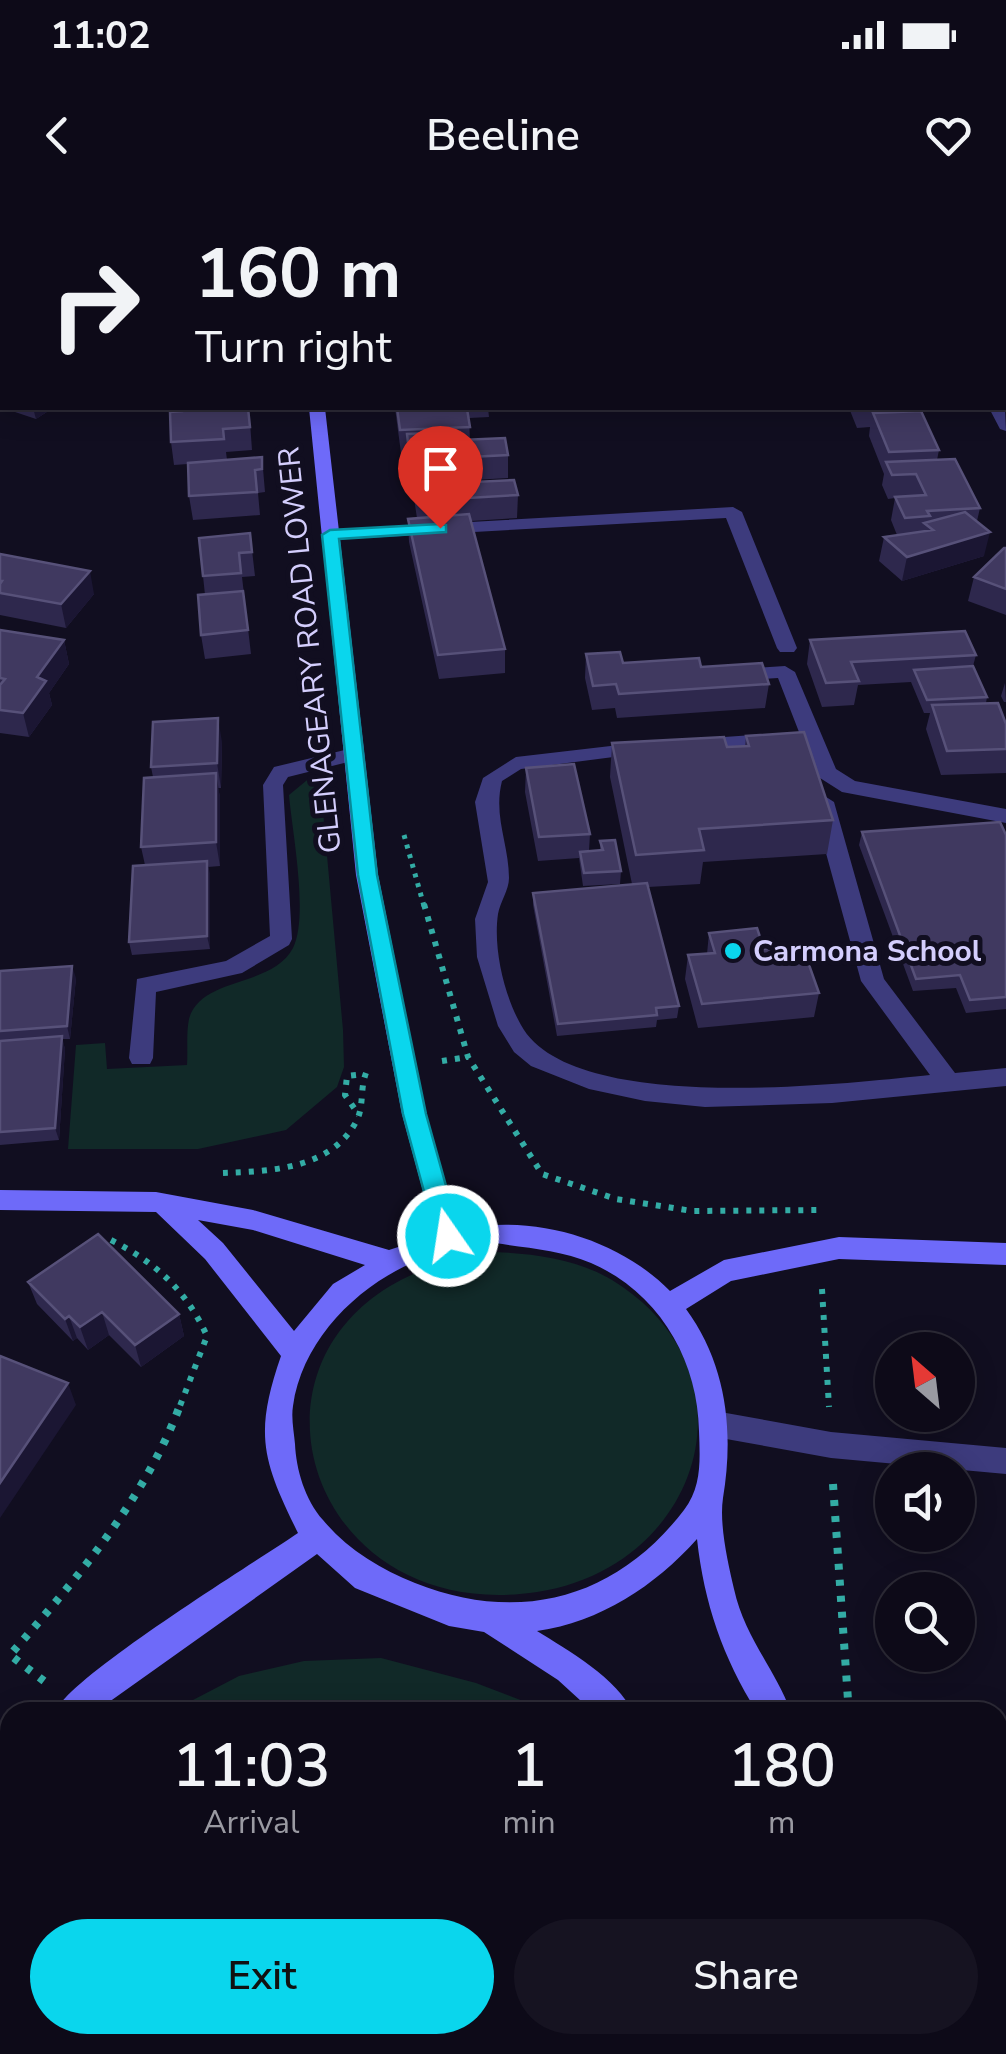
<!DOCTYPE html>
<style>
:root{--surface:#0d0a18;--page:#161321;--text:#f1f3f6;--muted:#9a9aa2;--line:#2d2b37;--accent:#0ad6ed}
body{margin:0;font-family:"Nunito Sans",sans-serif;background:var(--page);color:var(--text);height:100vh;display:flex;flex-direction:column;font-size:38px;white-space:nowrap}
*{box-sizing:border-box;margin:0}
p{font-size:32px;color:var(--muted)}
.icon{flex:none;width:55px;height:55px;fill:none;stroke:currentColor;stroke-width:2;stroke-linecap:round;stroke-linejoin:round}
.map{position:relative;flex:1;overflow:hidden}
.panel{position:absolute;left:0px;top:1502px;width:1008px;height:352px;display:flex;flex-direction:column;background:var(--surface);border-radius:30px 30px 0 0;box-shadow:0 5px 25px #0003,0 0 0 2px var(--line)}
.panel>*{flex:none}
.top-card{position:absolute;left:0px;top:0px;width:1008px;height:210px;box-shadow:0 5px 25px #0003,0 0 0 2px var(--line);background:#0d0a18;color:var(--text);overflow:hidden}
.needle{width:65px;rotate:332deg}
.fabs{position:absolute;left:875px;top:1132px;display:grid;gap:20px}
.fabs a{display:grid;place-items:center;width:100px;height:100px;border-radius:50%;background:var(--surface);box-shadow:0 5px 25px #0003,0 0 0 2px var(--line);font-size:50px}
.pin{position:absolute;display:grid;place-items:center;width:85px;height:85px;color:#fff;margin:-102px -42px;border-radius:50% 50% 50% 0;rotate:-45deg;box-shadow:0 0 10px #0007}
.pin .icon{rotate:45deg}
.me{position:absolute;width:110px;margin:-55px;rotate:347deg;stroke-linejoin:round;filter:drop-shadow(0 0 8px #0008)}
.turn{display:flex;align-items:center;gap:35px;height:210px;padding:0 30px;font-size:45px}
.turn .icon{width:130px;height:130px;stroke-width:2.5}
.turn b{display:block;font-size:70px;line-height:85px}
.eta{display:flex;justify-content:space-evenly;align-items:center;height:170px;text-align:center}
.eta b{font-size:60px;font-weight:600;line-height:70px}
.action{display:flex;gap:20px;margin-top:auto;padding:20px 30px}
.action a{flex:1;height:115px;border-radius:60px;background:var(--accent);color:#111;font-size:40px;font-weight:600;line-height:115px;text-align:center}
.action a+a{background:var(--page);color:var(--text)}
.status{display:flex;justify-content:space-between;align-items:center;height:70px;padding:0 50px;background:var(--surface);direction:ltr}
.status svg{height:28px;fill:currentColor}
header{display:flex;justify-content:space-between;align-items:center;height:130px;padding:0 30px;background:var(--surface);font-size:45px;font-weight:600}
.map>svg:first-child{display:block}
.green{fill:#112928}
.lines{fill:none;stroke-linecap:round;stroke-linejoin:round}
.path-far2{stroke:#33aca5;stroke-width:5;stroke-dasharray:4 6;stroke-linecap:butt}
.path-far1{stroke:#33aca5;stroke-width:6;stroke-dasharray:5 8;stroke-linecap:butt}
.path{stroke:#33aca5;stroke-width:8;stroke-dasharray:6 10;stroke-linecap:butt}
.lane{fill:#3d3b7d;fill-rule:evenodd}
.street{fill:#3d3b7d;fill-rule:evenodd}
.secondary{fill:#6e6af9;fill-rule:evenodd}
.wall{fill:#2e284d}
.shaded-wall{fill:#1b1633}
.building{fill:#403960;stroke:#575179;stroke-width:2.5}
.route{fill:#0ad6ed;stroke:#068b9a;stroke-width:2.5}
.poi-dot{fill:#0ad6ed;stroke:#110e20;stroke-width:4}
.labels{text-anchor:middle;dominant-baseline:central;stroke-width:10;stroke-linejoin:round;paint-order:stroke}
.street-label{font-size:30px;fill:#d4cefd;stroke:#110e20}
.poi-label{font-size:30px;font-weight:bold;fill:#d4cefd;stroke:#110e20;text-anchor:start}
</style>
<div class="status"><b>11:02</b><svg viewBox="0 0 49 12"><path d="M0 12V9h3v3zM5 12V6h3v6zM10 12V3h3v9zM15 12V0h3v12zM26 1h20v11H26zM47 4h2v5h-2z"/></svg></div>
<header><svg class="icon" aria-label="back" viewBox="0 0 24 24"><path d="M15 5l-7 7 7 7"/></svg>Beeline<svg class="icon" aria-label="heart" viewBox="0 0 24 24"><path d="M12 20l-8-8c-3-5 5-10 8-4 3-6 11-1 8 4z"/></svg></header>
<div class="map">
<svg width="1006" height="1854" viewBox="0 0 1006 1854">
<rect width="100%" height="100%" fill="#110e20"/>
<path class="green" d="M312 576 320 579 343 830 344 867 337 887 286 930 198 949H68L76 845 105 843 107 869 187 865C188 851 186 833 189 819 201 776 272 788 293 748 309 716 292 631 289 595Z
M496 1052C536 1054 577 1059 612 1080 762 1172 702 1367 537 1392 283 1430 205 1088 496 1052Z
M381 1458 476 1483 552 1512H170L239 1476 304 1461Z"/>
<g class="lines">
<path class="path-far2" d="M404 635 424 706"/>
<path class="path-far1" d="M424 704 468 857 542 974 616 999 692 1011 820 1010
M442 861 468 857
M356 875 347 876 345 895 359 915
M223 973C272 971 332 969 357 920 364 905 360 888 366 873
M111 1040C156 1063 186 1090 207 1136L178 1211
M822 1089 829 1207"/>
<path class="path" d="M833 1284 848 1500 854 1512
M44 1481 10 1455C75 1381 144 1300 179 1208
M998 1703 1006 1714
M835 1845 843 1854"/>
<path class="lane" d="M733 307 742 312 797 448 794 452H780L777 448 726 318 330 340 321 335 330 330Z
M785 466 795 472 836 569 855 581 1006 609V623L842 592 820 578 804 545 688 549 685 545 695 539 799 532 778 478 735 481 725 475 735 469Z
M645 542 655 548 652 552 521 569 502 581C493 616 509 644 509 678 509 690 500 702 498 714 493 748 504 795 521 825 570 916 842 884 930 875L861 781 812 602 823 595 834 602 884 779 955 873 1006 868V886L832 903 705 907 645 901 589 889 531 866 514 852 498 826 477 757 475 719 488 682 475 602 483 578 516 557Z
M715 1211 831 1232 1006 1248V1274L831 1258 715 1237 705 1233 701 1224 705 1215Z
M439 1845H476L472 1854H435Z"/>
<path class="street" d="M420 0H471L473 2H422Z
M1005 22H1006V30H1005Z
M989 208H1005L1006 231 1000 229Z
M353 548 363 554 360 559 288 577 283 585 292 739 289 745 242 773 156 792 153 858 150 864H132L129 858 137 779 226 761 270 736 263 585 274 567Z
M0 1728 10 1729V1765L0 1764Z
M642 1845H700L704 1854H646Z"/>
<path class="secondary" d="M292 0H306L307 2H293Z
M309 208H325L378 675 426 914 459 1030C531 1013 618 1038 670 1091L724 1060 839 1037 1006 1043V1065L839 1059 731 1081 686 1109C727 1165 734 1232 723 1298 719 1324 728 1363 734 1389 744 1436 775 1469 791 1512H757C723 1458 704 1403 697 1339 655 1386 600 1422 537 1431 566 1449 620 1480 632 1512H593L558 1480 484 1432 449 1426 355 1388 317 1354 95 1512H55C70 1476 254 1363 298 1333 262 1260 254 1234 281 1156L205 1059 156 1012 0 1010V990L156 992 253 1010 389 1050 435 1035 402 914 356 675ZM198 1020 253 1030 365 1065 333 1084 294 1131 223 1043ZM495 1043C527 1048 561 1050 591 1063 658 1092 698 1159 699 1231 700 1260 702 1286 684 1310 615 1400 518 1424 415 1383 380 1369 347 1349 323 1320 305 1300 296 1269 295 1244 294 1232 291 1218 293 1206 302 1141 356 1087 414 1062 438 1051 469 1049 495 1043Z
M10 1585V1630L0 1634V1590Z
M998 1843 1002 1854H962L958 1845Z"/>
</g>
<path class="wall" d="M91 0H187V2H92Z
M2 159V195L0 194V161Z
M5 208H53L36 219 6 209Z
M249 208 252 250 226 252 227 260 262 257 265 292 258 293 260 315 193 320 189 296 188 264 174 265 171 242Z
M395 208H488L489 217 469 218 470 240 508 255V278L474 280V282L518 295 517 318 471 321 505 449V473L439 479 409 342 408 319 417 318 407 253H401Z
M849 208H918V212L939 250 937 260 980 308 977 321 984 356 902 381 879 361 884 337 897 335 891 320 895 298 888 299 882 285 884 274 869 236 870 227 857 228Z
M250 333 255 376 242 377 251 454 205 459 201 435 205 395 203 376Z
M1006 348V415L968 401 974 377Z
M0 354 94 394 66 428 0 415Z
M0 430 64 440 69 464 49 493 52 505 29 537 0 533Z
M810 440 976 455 973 466 987 497 986 503 1006 524V573L941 575 926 529 930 513H924L911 482 858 485 854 505 822 507 807 464Z
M586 454 623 463 701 467 769 484 765 508 617 518 615 508 592 510 585 478Z
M1005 483 1006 502H1004L1001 496Z
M746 536 833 620 827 654 703 662 700 684 648 687 679 806 677 818 657 820 656 827 557 836 533 705V693L632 684 610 577 612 543 727 547 745 546Z
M222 542 221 588H218L220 597V666L208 667 210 749 132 755 129 742 145 665 141 647 153 577 151 567Z
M526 568 590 634 589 651 600 650V641L621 671 620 684 583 686 579 658 538 661 525 592Z
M862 632 1006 635V809L966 813 956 788 913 791 859 645Z
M709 733 764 749 819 793 814 817 698 828 685 779 688 755 707 754Z
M0 771 76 778 70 839H62L65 849 59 940 0 945Z
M28 1082 179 1114 184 1136 141 1167 109 1135 88 1150 77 1138 73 1141 37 1104Z"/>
<path class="shaded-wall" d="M33 208H53L36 219Z
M990 332 984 356 902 381 907 357Z
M90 371 94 394 66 428 61 404Z
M64 440 69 464 49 493 52 505 29 537 23 513 37 477Z
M218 518 222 542 221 588 217 563Z
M216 573 220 597V666L216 642Z
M207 661 210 673V749L207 736Z
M72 766 76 778 70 839 67 826Z
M62 836 65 849 59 940 55 928Z
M102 1112 109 1135 88 1150 80 1127Z
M179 1114 184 1136 141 1167 135 1145Z
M69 1116 77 1138 73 1141 65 1119Z
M68 1183 76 1205 0 1318V1283Z"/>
<path class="building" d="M390 0H429V2H389Z
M2 159V173L0 172V161Z
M182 208H248L250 227 223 229 224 239 171 242 170 212 182 211Z
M397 208 467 209 470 227 400 230Z
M921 211 939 250 889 252 873 213Z
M460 232 461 240 505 238 508 255 410 260 407 234Z
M262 257V269L255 270 257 292 189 296 188 263Z
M955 259 980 308 927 311 930 316 905 318 895 297 926 295 916 274 892 275 886 262Z
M471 264 474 282 514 280 518 295 417 301 412 267Z
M965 312 990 332 907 357 884 337 933 330 924 323Z
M469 314 505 449 438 455 408 319Z
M250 333 252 352 239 353 241 373 203 376 199 338Z
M1004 348H1006V389L974 377Z
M0 354 90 371 61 404 0 393V384L2 381H0Z
M243 391 248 430 201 435 198 395Z
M0 430 64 440 37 477 46 481 23 513 0 510V485L5 479 0 478Z
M965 431 976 455 851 462 859 481 826 483 810 440Z
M620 452 623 463 699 458 701 467 762 463 769 484 619 494 616 484 593 486 586 454Z
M973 466 987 497 927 500 914 470Z
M998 503 1006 524V549L947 551 932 505Z
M218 518 217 563 151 567 153 522Z
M804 532 833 620 699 629 704 650 636 655 612 543 724 537 727 547 749 546 746 536Z
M574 564 590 634 539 637 526 568Z
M216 573V642L141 647 144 578Z
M1000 622 1006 635V797L970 800 960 775 916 779 862 632Z
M615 640 621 671 584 673 580 652 603 650 600 641Z
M207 661V736L129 742 133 666Z
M647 683 679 806 656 808 657 815 558 824 533 693Z
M757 728 764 749 802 745 819 793 702 804 688 755 715 753 709 733Z
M72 766 67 826 0 831V771Z
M62 836 55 928 0 932V841Z
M98 1034 179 1114 135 1145 102 1112 80 1127 69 1116 65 1119 28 1082Z
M0 1156 68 1183 0 1283Z"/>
<path class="route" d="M440 324 446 325V332L339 339 377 675 426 914 460 1036 448 1046 436 1036 403 914 358 675 322 335 330 330Z"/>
<circle class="poi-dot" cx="733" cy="751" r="10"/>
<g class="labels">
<g class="street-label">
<text transform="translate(310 450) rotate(-96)">GLENAGEARY ROAD LOWER</text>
</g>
<g class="poi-label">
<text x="753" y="751">Carmona School</text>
</g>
</g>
</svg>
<div class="fabs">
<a><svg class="needle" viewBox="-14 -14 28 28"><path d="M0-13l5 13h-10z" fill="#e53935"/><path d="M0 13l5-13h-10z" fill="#9a9aa2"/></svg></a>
<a><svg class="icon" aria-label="sound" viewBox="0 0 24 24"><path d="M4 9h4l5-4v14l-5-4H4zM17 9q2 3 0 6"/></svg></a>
<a><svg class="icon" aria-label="search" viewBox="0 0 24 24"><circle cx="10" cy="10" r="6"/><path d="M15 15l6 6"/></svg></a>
</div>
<div class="pin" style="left:440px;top:328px;background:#d93025"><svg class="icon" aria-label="arrive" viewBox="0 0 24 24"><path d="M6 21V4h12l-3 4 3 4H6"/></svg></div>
<svg class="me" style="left:448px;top:1036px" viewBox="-20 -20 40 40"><circle r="17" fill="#0ad6ed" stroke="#fff" stroke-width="3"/><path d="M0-11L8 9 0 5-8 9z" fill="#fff"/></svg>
<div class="top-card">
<div class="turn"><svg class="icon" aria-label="right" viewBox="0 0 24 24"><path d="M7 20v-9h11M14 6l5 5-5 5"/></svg><div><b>160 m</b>Turn right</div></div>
</div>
<section class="panel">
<div class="eta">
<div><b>11:03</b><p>Arrival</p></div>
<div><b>1</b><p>min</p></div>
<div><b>180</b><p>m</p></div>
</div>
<div class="action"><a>Exit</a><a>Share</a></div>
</section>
</div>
